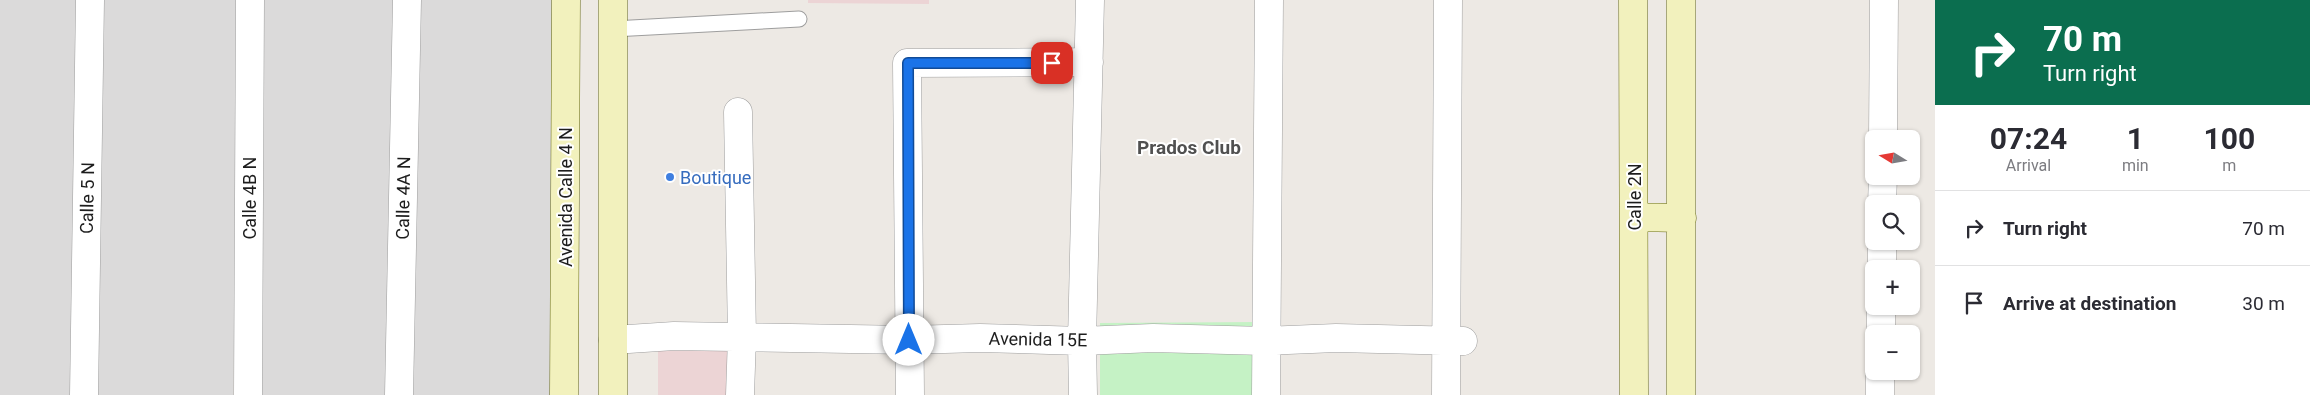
<!DOCTYPE html>
<meta charset="utf-8">
<style>
:root{--surface:#fff;--page:#f7f7f7;--text:#2b2b33;--muted:#7c7c81;--line:#e1e1e2}
body{margin:0;font-family:Roboto,sans-serif;background:var(--page);color:var(--text);height:100vh;display:flex;flex-direction:column;font-size:19px;white-space:nowrap}
*{box-sizing:border-box;margin:0}
p{font-size:16px;color:var(--muted)}
.icon{flex:none;width:28px;height:28px;fill:none;stroke:currentColor;stroke-width:2;stroke-linecap:round;stroke-linejoin:round}
.map{position:relative;flex:1;overflow:hidden}
.details{display:flex;flex-direction:column;background:var(--surface);width:375px}
.details>*{flex:none}
.guide{background:#0b6e4f;color:#fff;overflow:hidden}
.needle{width:32px;rotate:281deg}
.tools{position:absolute;left:1865px;top:130px;display:grid;gap:10px}
.tools a{display:grid;place-items:center;width:55px;height:55px;border-radius:8px;background:var(--surface);box-shadow:0 1px 4px #0004;font-size:25px}
.pin{position:absolute;display:grid;place-items:center;width:42px;height:42px;color:#fff;margin:-21px;border-radius:10px;box-shadow:0 2px 8px #0006}
.me{position:absolute;width:55px;margin:-28px;rotate:0deg;stroke-linejoin:round;filter:drop-shadow(0 0 4px #0008)}
.turn{display:flex;align-items:center;gap:18px;height:105px;padding:0 25px;font-size:22px}
.turn .icon{width:65px;height:65px;stroke-width:2.5}
.turn b{display:block;font-size:35px;line-height:42px}
.eta{display:flex;justify-content:space-evenly;align-items:center;height:85px;text-align:center}
.eta b{font-size:30px;font-weight:700;line-height:35px}
ul{padding:0;list-style:none}
li{display:flex;align-items:center;gap:15px;height:75px;padding:0 25px;border-top:1px solid var(--line)}
li div{flex:1}
li b{display:block;font-size:19px}
li em{font-style:normal}
main{display:flex;flex:1;min-height:0}
.map>svg:first-child{display:block}
.residential{fill:#dbdada}
.commercial{fill:#ecd4d5}
.park{fill:#c5f2c5}
.lines{fill:none;stroke-linecap:round;stroke-linejoin:round}
.lane-casing{stroke:#9e9e9e;stroke-width:17}
.street-casing{stroke:#9e9e9e;stroke-width:29}
.secondary-casing{stroke:#636611;stroke-width:29}
.lane{stroke:#fff;stroke-width:15}
.street{stroke:#fff;stroke-width:28}
.secondary{stroke:#f2f1bd;stroke-width:28}
.route-casing{stroke:#114b97;stroke-width:12}
.route{stroke:#1a73e8;stroke-width:9}
.shop-dot{fill:#3f7fe0;stroke:#fff;stroke-width:2}
.labels{text-anchor:middle;dominant-baseline:central;stroke-width:4;stroke-linejoin:round;paint-order:stroke}
.shop-label{font-size:18px;fill:#366cbe;stroke:#fff;text-anchor:start}
.street-label{font-size:18px;fill:#1d1d1d;stroke:#fff}
.neighbourhood-label{font-size:19px;font-weight:bold;fill:#505050;stroke:#fff}
</style>
<main>
<div class="map">
<svg width="1935" height="395" viewBox="0 0 1935 395">
<rect width="100%" height="100%" fill="#ede9e4"/>
<path class="residential" d="M0 0H84L79 395H0Z
M95 0H241L233 395H91Z
M256 0H399L392 395H254Z
M414 0H557V395H407Z"/>
<path class="commercial" d="M808 0H929V4L808 3Z
M658 323H730V395H658Z"/>
<path class="park" d="M1259 322V395H1100V323Z"/>
<g class="lines">
<g class="lane-casing">
<path id="lane" d="M613 29 799 19"/>
</g>
<g class="street-casing">
<path id="street" d="M738 112 742 337 740 395
M1883 139 1884 0
M1882 204 1883 176
M1882 269V241
M1881 334V306
M613 340 674 336 909 340 980 338 1082 341 1153 338 1265 341 1336 338 1463 341
M84 395 90 0
M248 395 250 0
M399 395 407 0
M910 395 907 63 1089 62
M1083 395 1082 341 1090 0
M1266 395 1269 0
M1446 395 1448 0
M1880 395V371"/>
</g>
<g class="secondary-casing">
<path id="secondary" d="M613 0V395
M1633 0 1634 395
M1634 217 1682 218
M564 395 566 0
M1681 395V0"/>
</g>
<use href="#lane" class="lane"/>
<use href="#street" class="street"/>
<use href="#secondary" class="secondary"/>
</g>
<g class="lines">
<g class="route-casing">
<path id="route" d="M909 340 908 63H1052"/>
</g>
<use href="#route" class="route"/>
</g>
<circle class="shop-dot" cx="670" cy="177" r="5"/>
<g class="labels">
<g class="shop-label">
<text x="680" y="177">Boutique</text>
</g>
<g class="street-label">
<text transform="translate(565 197) rotate(-90)">Avenida Calle 4 N</text>
<text transform="translate(1634 197) rotate(-90)">Calle 2N</text>
<text transform="translate(87 198) rotate(-89)">Calle 5 N</text>
<text transform="translate(249 198) rotate(-90)">Calle 4B N</text>
<text transform="translate(403 198) rotate(-89)">Calle 4A N</text>
<text transform="translate(1038 339) rotate(1)">Avenida 15E</text>
</g>
<g class="neighbourhood-label">
<text x="1189" y="147">Prados Club</text>
</g>
</g>
</svg>
<div class="tools">
<a><svg class="needle" viewBox="-14 -14 28 28"><path d="M0-13l5 13h-10z" fill="#e53935"/><path d="M0 13l5-13h-10z" fill="#7c7c81"/></svg></a>
<a><svg class="icon" aria-label="search" viewBox="0 0 24 24"><circle cx="10" cy="10" r="6"/><path d="M15 15l6 6"/></svg></a>
<a>+</a>
<a>−</a>
</div>
<div class="pin" style="left:1052px;top:63px;background:#d93025"><svg class="icon" aria-label="arrive" viewBox="0 0 24 24"><path d="M6 21V4h12l-3 4 3 4H6"/></svg></div>
<svg class="me" style="left:909px;top:340px" viewBox="-20 -20 40 40"><circle r="19" fill="#fff"/><path d="M0-13L10 11 0 6-10 11z" fill="#1a73e8"/></svg>
</div>
<section class="details">
<div class="guide">
<div class="turn"><svg class="icon" aria-label="right" viewBox="0 0 24 24"><path d="M7 20v-9h11M14 6l5 5-5 5"/></svg><div><b>70 m</b>Turn right</div></div>
</div>
<div class="eta">
<div><b>07:24</b><p>Arrival</p></div>
<div><b>1</b><p>min</p></div>
<div><b>100</b><p>m</p></div>
</div>
<ul>
<li><svg class="icon" aria-label="right" viewBox="0 0 24 24"><path d="M7 20v-9h11M14 6l5 5-5 5"/></svg><div><b>Turn right</b></div><em>70 m</em></li>
<li><svg class="icon" aria-label="arrive" viewBox="0 0 24 24"><path d="M6 21V4h12l-3 4 3 4H6"/></svg><div><b>Arrive at destination</b></div><em>30 m</em></li>
</ul>
</section>
</main>
